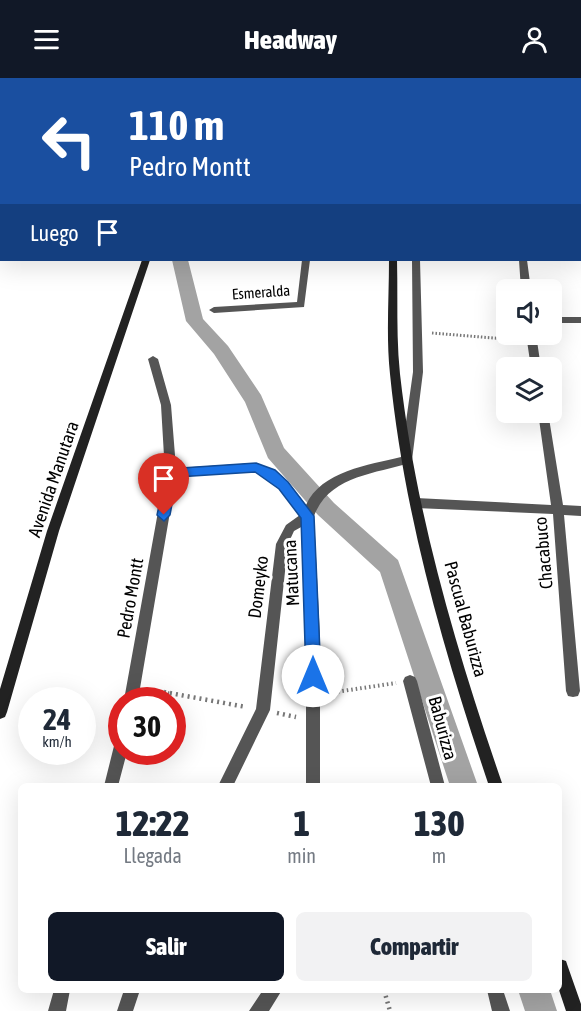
<!DOCTYPE html>
<html lang="es">
<style>
:root{--surface:#fff;--page:#f2f2f3;--text:#1f2937;--muted:#747a83;--accent:#111827}
body{margin:0;font-family:"Asap Condensed",sans-serif;background:var(--page);color:var(--text);height:100vh;display:flex;flex-direction:column;font-size:22px;white-space:nowrap}
*{box-sizing:border-box;margin:0}
p{font-size:20px;color:var(--muted)}
.icon{flex:none;width:33px;height:33px;fill:none;stroke:currentColor;stroke-width:2;stroke-linecap:round;stroke-linejoin:round}
.map{position:relative;flex:1;overflow:hidden}
.side{position:absolute;left:18px;top:705px;width:544px;height:210px;display:flex;flex-direction:column;background:var(--surface);border-radius:9px;box-shadow:0 6px 24px #0002}
.side>*{flex:none}
.banner{position:absolute;left:0px;top:0px;width:582px;height:183px;box-shadow:0 6px 24px #0002;background:#1a4fa0;color:#fff;overflow:hidden}
.controls{position:absolute;left:496px;top:201px;display:grid;gap:12px}
.controls a{display:grid;place-items:center;width:66px;height:66px;border-radius:9px;background:var(--surface);box-shadow:0 6px 24px #0002;font-size:30px}
.speed{position:absolute;left:18px;top:609px;display:flex;gap:12px;font-size:30px;font-weight:700;text-align:center}
.speed>*{display:grid;place-content:center;width:78px;height:78px;border-radius:50%;background:var(--surface);box-shadow:0 6px 24px #0002;line-height:1}
.speed small{font-size:15px;font-weight:400}
.speed .limit{border:9px solid #d22;background:#fff;color:#111}
.pin{position:absolute;display:grid;place-items:center;width:51px;height:51px;color:#fff;margin:-62px -26px;border-radius:50% 50% 50% 0;rotate:-45deg;box-shadow:0 0 6px #0007}
.pin .icon{rotate:45deg}
.me{position:absolute;width:66px;margin:-33px;rotate:0deg;stroke-linejoin:round;filter:drop-shadow(0 0 4px #0008)}
.turn{display:flex;align-items:center;gap:21px;height:126px;padding:0 30px;font-size:27px}
.turn .icon{width:78px;height:78px;stroke-width:2.5}
.turn b{display:block;font-size:42px;line-height:51px}
.then{display:flex;align-items:center;height:57px;padding:0 30px;background:#0003;gap:12px;font-size:22px}
.eta{display:flex;justify-content:space-evenly;align-items:center;height:102px;text-align:center}
.eta b{font-size:36px;font-weight:800;line-height:42px}
.button{display:flex;gap:12px;margin-top:auto;padding:12px 30px}
.button a{flex:1;height:69px;border-radius:9px;background:var(--accent);color:#fff;font-size:24px;font-weight:800;line-height:69px;text-align:center}
.button a+a{background:var(--page);color:var(--text)}
header{display:flex;justify-content:space-between;align-items:center;height:78px;padding:0 30px;background:var(--accent);color:#fff;font-size:27px;font-weight:800}
.map>svg:first-child{display:block}
.lines{fill:none;stroke-linecap:round;stroke-linejoin:round}
.canal{fill:#a3a3a3;fill-rule:evenodd}
.path-far2{stroke:#777;stroke-width:3;stroke-dasharray:1.5 2;stroke-linecap:butt}
.path-far1{stroke:#777;stroke-width:4;stroke-dasharray:1.5 3;stroke-linecap:butt}
.path{stroke:#777;stroke-width:4.5;stroke-dasharray:2 4;stroke-linecap:butt}
.street{fill:#555;fill-rule:evenodd}
.secondary{fill:#222;fill-rule:evenodd}
.route{fill:#1a73e8;stroke:#114b97;stroke-width:1.5}
.labels{text-anchor:middle;dominant-baseline:central;stroke-width:6;stroke-linejoin:round;paint-order:stroke}
.far-street-label{font-size:15px;fill:#000;stroke:#fff}
.street-label{font-size:18px;fill:#000;stroke:#fff}
</style>
<header><svg class="icon" aria-label="menu" viewBox="0 0 24 24"><path d="M4 6h16M4 12h16M4 18h16"/></svg>Headway<svg class="icon" aria-label="person" viewBox="0 0 24 24"><circle cx="12" cy="8" r="4"/><path d="M4 21q1-7 8-7t8 7"/></svg></header>
<div class="map">
<svg width="581" height="933" viewBox="0 0 581 933">
<rect width="100%" height="100%" fill="#fff"/>
<g class="lines">
<path class="canal" d="M164 0H176L163 2Z
M172 182H188L203 241 228 268 261 317 284 370 334 425 398 482 478 708H450L380 494 318 437 268 380 245 324 214 276 186 243Z
M518 912H550L557 933H525Z"/>
<path class="path-far2" d="M432 255 518 262"/>
<path class="path-far1" d="M150 612 172 616
M329 615 396 605"/>
<path class="path" d="M164 614 246 629
M329 615 333 614
M277 635 296 639
M384 912 390 933"/>
<path class="street" d="M264 0H270V2H264Z
M418 0H424V2H418Z
M494 0H500V2H494Z
M580 13H581V17H580Z
M0 112H2L0 120Z
M580 123H581V127H580Z
M302 182H310L304 229 214 235 209 232 214 229 297 224Z
M412 182H420L423 294 412 382 410 385C374 396 329 398 314 438L320 560V708H306V560L303 448 294 453 288 466 270 632 233 708H218L256 631 276 466 286 447 300 437 280 410 256 393 176 399 138 622H124L165 395 161 327 148 281 153 278 158 281 171 327 176 390 257 385 274 393 288 404 306 427C321 393 369 387 401 379L413 294Z
M519 182H527L531 212H521Z
M552 239H581V245H552Z
M526 256H536L541 290H531Z
M538 334H548L563 427 581 428V438L564 437 580 613 578 618 573 619 568 618 566 613 553 436 416 430 410 425 416 420 551 427Z
M410 597 415 599 417 603 445 708H431L403 603 405 599Z
M122 657V674H127L118 708H104L115 664 117 659Z
M54 912H70L66 933H48Z
M124 912H140L133 933H117Z
M263 912H282L269 933H249Z
M487 912H503L510 933H492Z"/>
<path class="secondary" d="M368 0H375L367 2Z
M399 0H405V2H399Z
M142 182H150L59 453 7 634 5 639 0 641V611L47 453Z
M389 182H397C398 220 396 258 400 296 416 438 457 574 503 708H489C444 574 404 437 390 296 386 258 389 220 389 182Z
M560 881 566 883 568 889 581 926V933H566L559 912Z"/>
</g>
<path class="route" d="M256 385 275 392 288 404 314 438 321 598 319 603 313 605 308 603 306 598 301 440 279 411 255 394 177 399 170 437 164 443 157 437 167 391Z"/>
<g class="labels">
<g class="far-street-label">
<text transform="translate(261 214) rotate(-4)">Esmeralda</text>
</g>
<g class="street-label">
<text transform="translate(53 401) rotate(-71)">Avenida Manutara</text>
<text transform="translate(543 475) rotate(-95)">Chacabuco</text>
<text transform="translate(291 495) rotate(-93)">Matucana</text>
<text transform="translate(258 509) rotate(-83)">Domeyko</text>
<text transform="translate(130 520) rotate(-80)">Pedro Montt</text>
<text transform="translate(466 541) rotate(75)">Pascual Baburizza</text>
<text transform="translate(443 650) rotate(75)">Baburizza</text>
</g>
</g>
</svg>
<div class="controls">
<a><svg class="icon" aria-label="sound" viewBox="0 0 24 24"><path d="M4 9h4l5-4v14l-5-4H4zM17 9q2 3 0 6"/></svg></a>
<a><svg class="icon" aria-label="layers" viewBox="0 0 24 24"><path d="M12 4l9 5-9 5-9-5zM3 14l9 5 9-5"/></svg></a>
</div>
<div class="speed"><div>24<small>km/h</small></div><div class="limit">30</div></div>
<div class="pin" style="left:164px;top:437px;background:#d93025"><svg class="icon" aria-label="arrive" viewBox="0 0 24 24"><path d="M6 21V4h12l-3 4 3 4H6"/></svg></div>
<svg class="me" style="left:313px;top:598px" viewBox="-20 -20 40 40"><circle r="19" fill="#fff"/><path d="M0-13L10 11 0 6-10 11z" fill="#1a73e8"/></svg>
<div class="banner">
<div class="turn"><svg class="icon" aria-label="left" viewBox="0 0 24 24"><path d="M17 20v-9H6M10 6l-5 5 5 5"/></svg><div><b>110 m</b>Pedro Montt</div></div>
<div class="then">Luego<svg class="icon" aria-label="arrive" viewBox="0 0 24 24"><path d="M6 21V4h12l-3 4 3 4H6"/></svg></div>
</div>
<section class="side">
<div class="eta">
<div><b>12:22</b><p>Llegada</p></div>
<div><b>1</b><p>min</p></div>
<div><b>130</b><p>m</p></div>
</div>
<div class="button"><a>Salir</a><a>Compartir</a></div>
</section>
</div>
